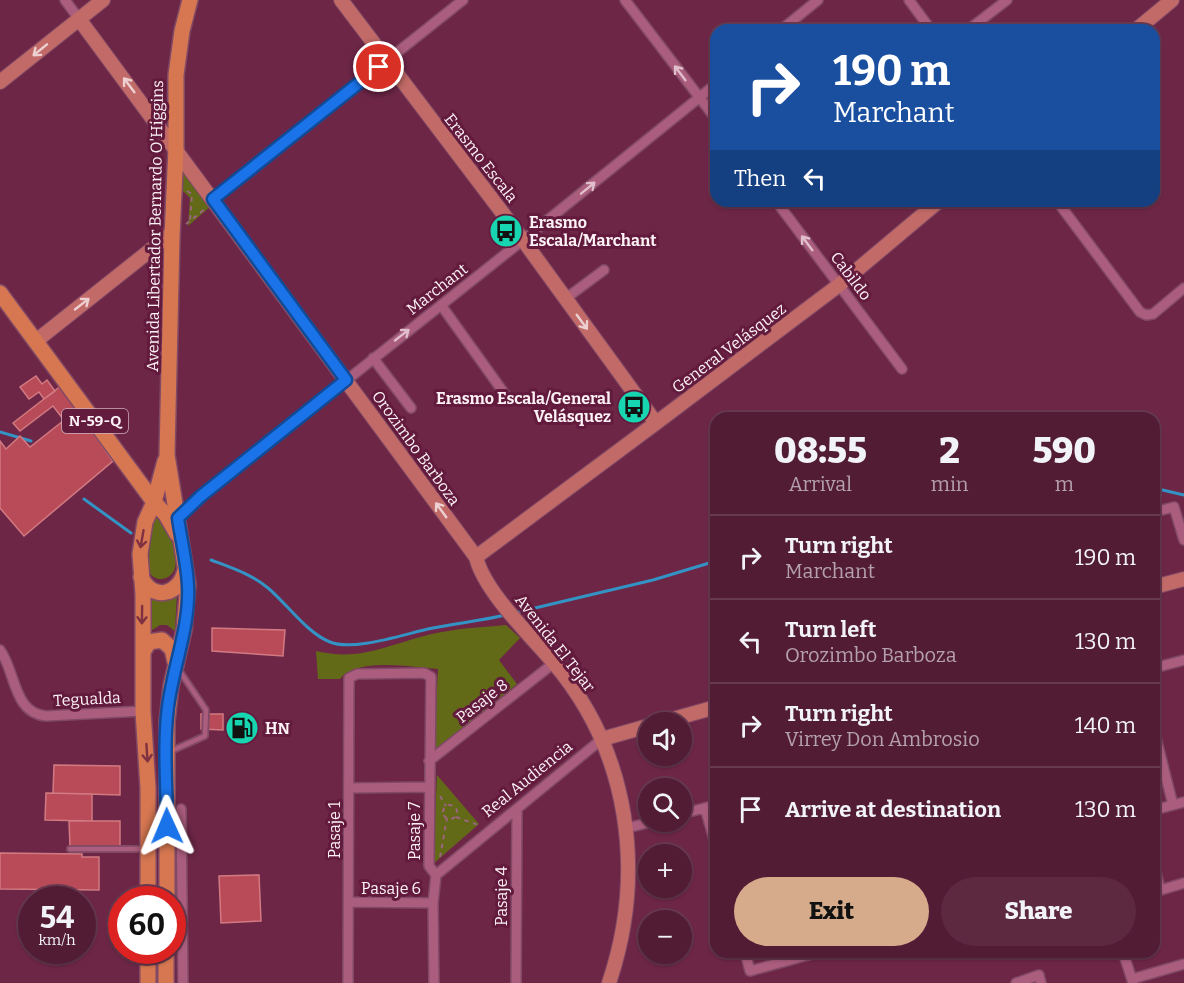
<!DOCTYPE html>
<meta charset="utf-8">
<style>
:root{--surface:#521c35;--page:#5c2941;--text:#f1f3f6;--muted:#b5a1ad;--line:#683a50;--accent:#d6ab8b}
body{margin:0;font-family:Bitter,serif;background:var(--page);color:var(--text);height:100vh;display:flex;flex-direction:column;font-size:22px;white-space:nowrap}
*{box-sizing:border-box;margin:0}
p{font-size:20px;color:var(--muted)}
.icon{flex:none;width:33px;height:33px;fill:none;stroke:currentColor;stroke-width:2;stroke-linecap:round;stroke-linejoin:round}
.map{position:relative;flex:1;overflow:hidden}
.drawer{position:absolute;left:710px;top:412px;width:450px;height:546px;display:flex;flex-direction:column;background:var(--surface);border-radius:18px;box-shadow:0 2px 4px #0004,0 0 0 2px var(--line)}
.drawer>*{flex:none}
.banner{position:absolute;left:710px;top:24px;width:450px;height:183px;border-radius:18px;box-shadow:0 2px 4px #0004,0 0 0 2px var(--line);background:#1a4fa0;color:#fff;overflow:hidden}
.controls{position:absolute;left:638px;top:712px;display:grid;gap:12px}
.controls a{display:grid;place-items:center;width:54px;height:54px;border-radius:50%;background:var(--surface);box-shadow:0 2px 4px #0004,0 0 0 2px var(--line);font-size:30px}
.speed{position:absolute;left:18px;top:886px;display:flex;gap:12px;font-size:30px;font-weight:700;text-align:center}
.speed>*{display:grid;place-content:center;width:78px;height:78px;border-radius:50%;background:var(--surface);box-shadow:0 2px 4px #0004,0 0 0 2px var(--line);line-height:1}
.speed small{font-size:15px;font-weight:400}
.speed .limit{border:9px solid #d22;background:#fff;color:#111}
.pin{position:absolute;display:grid;place-items:center;width:51px;height:51px;color:#fff;margin:-26px;border:3px solid #fff;border-radius:50%;box-shadow:0 2px 6px #0007}
.me{position:absolute;width:66px;margin:-33px;rotate:359deg;stroke-linejoin:round;filter:drop-shadow(0 0 4px #0008)}
.turn{display:flex;align-items:center;gap:21px;height:126px;padding:0 24px;font-size:27px}
.turn .icon{width:78px;height:78px;stroke-width:2.5}
.turn b{display:block;font-size:42px;line-height:51px}
.then{display:flex;align-items:center;height:57px;padding:0 24px;background:#0003;gap:12px;font-size:22px}
.eta{display:flex;justify-content:space-evenly;align-items:center;height:102px;text-align:center}
.eta b{font-size:36px;font-weight:800;line-height:42px}
.primary-button{display:flex;gap:12px;margin-top:auto;padding:12px 24px}
.primary-button a{flex:1;height:69px;border-radius:36px;background:var(--accent);color:#111;font-size:24px;font-weight:800;line-height:69px;text-align:center}
.primary-button a+a{background:var(--page);color:var(--text)}
ul{padding:0;list-style:none}
li{display:flex;align-items:center;gap:18px;height:84px;padding:0 24px;border-top:2px solid var(--line)}
li div{flex:1}
li b{display:block;font-size:22px}
li em{font-style:normal}
.map>svg:first-child{display:block}
.green{fill:#626a18}
.lines{fill:none;stroke-linecap:round;stroke-linejoin:round}
.stream{stroke:#3393c4;stroke-width:3}
.building{fill:#b94b59;stroke:#d17a82;stroke-width:1.5}
.lane-casing{stroke:#804965;stroke-width:8}
.street-casing{stroke:#804965;stroke-width:12}
.secondary-casing{stroke:#804965;stroke-width:16}
.primary-casing{stroke:#804965;stroke-width:18}
.path{stroke:#9a657d;stroke-width:2;stroke-dasharray:4.5 4.5;stroke-linecap:butt}
.lane{stroke:#ab5d7d;stroke-width:4.5}
.street{stroke:#ab5d7d;stroke-width:9}
.secondary{stroke:#c16a67;stroke-width:14}
.primary{stroke:#d67751;stroke-width:15}
.oneway{stroke:#edd0d2}
.oneway2{stroke:#e0becb}
.oneway3{stroke:#7f3142}
.route-casing{stroke:#114b97;stroke-width:15}
.route{stroke:#1a73e8;stroke-width:10}
.labels{text-anchor:middle;dominant-baseline:central;stroke-width:6;stroke-linejoin:round;paint-order:stroke}
.shield{fill:#621a3d;stroke:#ceb1be;stroke-width:1.5}
.shield-label{font-size:15px;font-weight:bold;fill:#fcf2f5}
.street-label{font-size:16px;fill:#fcf2f5;stroke:#621a3d}
.poi-label{font-size:16px;font-weight:bold;fill:#fcf2f5;stroke:#621a3d;text-anchor:start}
</style>
<div class="map">
<svg width="1184" height="983" viewBox="0 0 1184 983">
<rect width="100%" height="100%" fill="#6e2647"/>
<path class="green" d="M183 170 211 206 188 226 190 198 182 190Z
M153 513C159 521 169 531 172 540 174 547 177 561 175 568 171 581 153 584 148 569 143 552 150 530 153 513Z
M177 591 175 631 167 625H160L149 632 150 595C163 604 166 599 177 591Z
M506 625 520 638 499 660 517 684 434 752 438 669C413 667 356 657 340 679H318L316 651C365 663 396 640 442 632 463 628 485 627 506 625Z
M437 775 479 824 433 864Z"/>
<g class="lines">
<path class="stream" d="M0 432 31 441
M1154 488 1184 495
M84 499 131 533
M211 560C232 568 251 574 268 588 287 604 307 633 330 642 354 652 407 633 433 628 457 623 481 621 505 615
M514 613 653 580 716 561"/>
</g>
<path class="building" d="M36 376 42 384 47 380 55 391 44 399 39 392 29 399 20 387Z
M62 385 79 407 63 419 53 406 20 431 13 423Z
M77 410 113 461 24 536 0 508V441L6 449 20 436 30 447Z
M212 628 285 630 283 656 212 651Z
M201 714H223V730L201 729Z
M54 765 120 766V795L53 793Z
M46 793 92 794V821L45 820Z
M69 821H120V846H70Z
M0 853 82 854V857H99V890L0 889Z
M259 875 261 921 221 923 219 876Z"/>
<g class="lines">
<g class="lane-casing">
<path id="lane" d="M171 751 205 736 206 710 179 670
M70 849H146"/>
</g>
<g class="street-casing">
<path id="street" d="M65 0 79 19
M625 0 716 119
M909 0 931 30
M781 30 818 0
M968 30 1007 0
M213 199 463 0
M776 201 902 369
M1057 201 1140 312 1146 315 1153 314 1184 288
M565 299 604 270
M441 305 509 400
M373 358 411 408
M1154 512 1174 507 1184 540
M178 518 201 496 523 240 716 84
M0 650C16 672 13 713 46 716L143 711
M1154 668 1184 660
M1154 730 1173 805
M429 761 554 663
M349 788 430 787
M705 808 716 846
M181 809 183 983
M1154 810 1184 802
M681 814 716 805
M627 828 651 822
M1154 864 1160 889
M436 875 602 739
M1154 892 1184 883
M349 902 433 903
M745 952 750 971 819 952
M1123 952 1133 983
M1132 979 1184 964
M348 983 349 678 357 674 424 673 431 677 429 866 436 875 433 903 434 983
M516 983 517 809
M1016 983 1039 975 1041 983"/>
</g>
<g class="secondary-casing">
<path id="secondary" d="M341 0 523 240 656 423
M79 19 476 557C484 591 530 635 553 662 630 752 646 873 609 983
M1136 30 1172 0
M0 82 103 0
M36 341 172 233
M476 557 656 423 839 285 939 201
M1154 587 1184 579
M659 723 716 707
M602 739 648 726"/>
</g>
<g class="primary-casing">
<path id="primary" d="M0 293 154 502 166 515 177 534
M141 577C153 602 180 595 185 570
M143 652 149 642 162 640 172 649 176 666
M148 900V788L143 711V594L140 554 145 522 154 502 165 461
M167 900V722L171 686 184 630 188 584 167 455 172 237 176 148V75L182 31 190 0
M148 951V983
M166 983V951"/>
</g>
<path class="path" d="M187 191 192 194 190 221
M186 224 205 209
M440 796 446 806
M443 812a7 7 0 1 1 14 0a7 7 0 1 1-14 0Z
M456 817 481 826
M440 857 447 818"/>
<use href="#lane" class="lane"/>
<use href="#street" class="street"/>
<use href="#secondary" class="secondary"/>
<use href="#primary" class="primary"/>
</g>
<defs><path id="oneway-shaft" d="M-6 0H5M1.5-3L5.5 0L1.5 3" fill="none" stroke-width="1.6" stroke-linecap="round" stroke-linejoin="round" transform="scale(1.5)"/></defs>
<g class="oneway">
<use href="#oneway-shaft" transform="translate(40 50) rotate(141)"/>
<use href="#oneway-shaft" transform="translate(129 85) rotate(-127)"/>
<use href="#oneway-shaft" transform="translate(82 304) rotate(-38)"/>
<use href="#oneway-shaft" transform="translate(582 322) rotate(54)"/>
<use href="#oneway-shaft" transform="translate(441 510) rotate(-126)"/>
</g>
<g class="oneway2">
<use href="#oneway-shaft" transform="translate(680 73) rotate(-127)"/>
<use href="#oneway-shaft" transform="translate(588 188) rotate(-39)"/>
<use href="#oneway-shaft" transform="translate(807 243) rotate(-127)"/>
<use href="#oneway-shaft" transform="translate(402 335) rotate(-38)"/>
</g>
<g class="oneway3">
<use href="#oneway-shaft" transform="translate(142 539) rotate(100)"/>
<use href="#oneway-shaft" transform="translate(142 615) rotate(91)"/>
<use href="#oneway-shaft" transform="translate(147 753) rotate(86)"/>
</g>
<g class="lines">
<g class="route-casing">
<path id="route" d="M167 826C167 787 163 746 168 707 173 666 190 627 188 586 187 563 181 540 178 518L201 496 346 380 213 199 379 67"/>
</g>
<use href="#route" class="route"/>
</g>
<defs>
<g id="bus-disc" transform="scale(1.725)"><circle r="9.5" fill="#18d5b2" stroke="#621a3d"/><path d="M-5-6H5V4H4V6H2V4H-2V6H-4V4H-5ZM-3.5-4V0h7V-4ZM-3.5 1.2v1.5H-2V1.2ZM2 1.2v1.5H3.5V1.2Z" fill="#111"/></g>
<g id="fuel-disc" transform="scale(1.725)"><circle r="9.5" fill="#18d5b2" stroke="#621a3d"/><path d="M-5.5-6h7V0h2V4h1.3V-2.5L3-4.5l.8-.8L6-3V5H2.5V1h-1V6h-7ZM-4.2-4.7v3.2H.2V-4.7Z" fill="#111"/></g>
</defs>
<g fill-rule="evenodd">
<use href="#bus-disc" x="506" y="231"/>
<use href="#bus-disc" x="634" y="407"/>
<use href="#fuel-disc" x="242" y="728"/>
</g>
<g class="labels">
<rect class="shield" x="62" y="409" width="66" height="24" rx="4.5"/>
<g class="shield-label">
<text x="95" y="421">N-59-Q</text>
</g>
<g class="street-label">
<text transform="translate(481 158) rotate(52)">Erasmo Escala</text>
<text transform="translate(155 226) rotate(-89)">Avenida Libertador Bernardo O'Higgins</text>
<text transform="translate(851 276) rotate(53)">Cabildo</text>
<text transform="translate(437 289) rotate(-38)">Marchant</text>
<text transform="translate(729 348) rotate(-37)">General Velásquez</text>
<text transform="translate(416 448) rotate(54)">Orozimbo Barboza</text>
<text transform="translate(555 643) rotate(52)">Avenida El Tejar</text>
<text transform="translate(87 699) rotate(-3)">Tegualda</text>
<text transform="translate(482 701) rotate(-38)">Pasaje 8</text>
<text transform="translate(527 779) rotate(-39)">Real Audiencia</text>
<text transform="translate(334 830) rotate(-90)">Pasaje 1</text>
<text transform="translate(414 831) rotate(-90)">Pasaje 7</text>
<text x="391" y="888">Pasaje 6</text>
<text transform="translate(501 896) rotate(-90)">Pasaje 4</text>
</g>
<g class="poi-label">
<text x="529" y="222">Erasmo<tspan x="529" dy="18">Escala/Marchant</tspan></text>
<text x="611" y="398" text-anchor="end">Erasmo Escala/General<tspan x="611" dy="18">Velásquez</tspan></text>
<text x="265" y="728">HN</text>
</g>
</g>
</svg>
<div class="controls">
<a><svg class="icon" aria-label="sound" viewBox="0 0 24 24"><path d="M4 9h4l5-4v14l-5-4H4zM17 9q2 3 0 6"/></svg></a>
<a><svg class="icon" aria-label="search" viewBox="0 0 24 24"><circle cx="10" cy="10" r="6"/><path d="M15 15l6 6"/></svg></a>
<a>+</a>
<a>−</a>
</div>
<div class="speed"><div>54<small>km/h</small></div><div class="limit">60</div></div>
<div class="pin" style="left:379px;top:67px;background:#d93025"><svg class="icon" aria-label="arrive" viewBox="0 0 24 24"><path d="M6 21V4h12l-3 4 3 4H6"/></svg></div>
<svg class="me" style="left:167px;top:826px" viewBox="-20 -20 40 40"><path d="M0-17L14 15 0 8-14 15z" fill="#1a73e8" stroke="#fff" stroke-width="4"/></svg>
<div class="banner">
<div class="turn"><svg class="icon" aria-label="right" viewBox="0 0 24 24"><path d="M7 20v-9h11M14 6l5 5-5 5"/></svg><div><b>190 m</b>Marchant</div></div>
<div class="then">Then<svg class="icon" aria-label="left" viewBox="0 0 24 24"><path d="M17 20v-9H6M10 6l-5 5 5 5"/></svg></div>
</div>
<section class="drawer">
<div class="eta">
<div><b>08:55</b><p>Arrival</p></div>
<div><b>2</b><p>min</p></div>
<div><b>590</b><p>m</p></div>
</div>
<ul>
<li><svg class="icon" aria-label="right" viewBox="0 0 24 24"><path d="M7 20v-9h11M14 6l5 5-5 5"/></svg><div><b>Turn right</b><p>Marchant</p></div><em>190 m</em></li>
<li><svg class="icon" aria-label="left" viewBox="0 0 24 24"><path d="M17 20v-9H6M10 6l-5 5 5 5"/></svg><div><b>Turn left</b><p>Orozimbo Barboza</p></div><em>130 m</em></li>
<li><svg class="icon" aria-label="right" viewBox="0 0 24 24"><path d="M7 20v-9h11M14 6l5 5-5 5"/></svg><div><b>Turn right</b><p>Virrey Don Ambrosio</p></div><em>140 m</em></li>
<li><svg class="icon" aria-label="arrive" viewBox="0 0 24 24"><path d="M6 21V4h12l-3 4 3 4H6"/></svg><div><b>Arrive at destination</b></div><em>130 m</em></li>
</ul>
<div class="primary-button"><a>Exit</a><a>Share</a></div>
</section>
</div>
